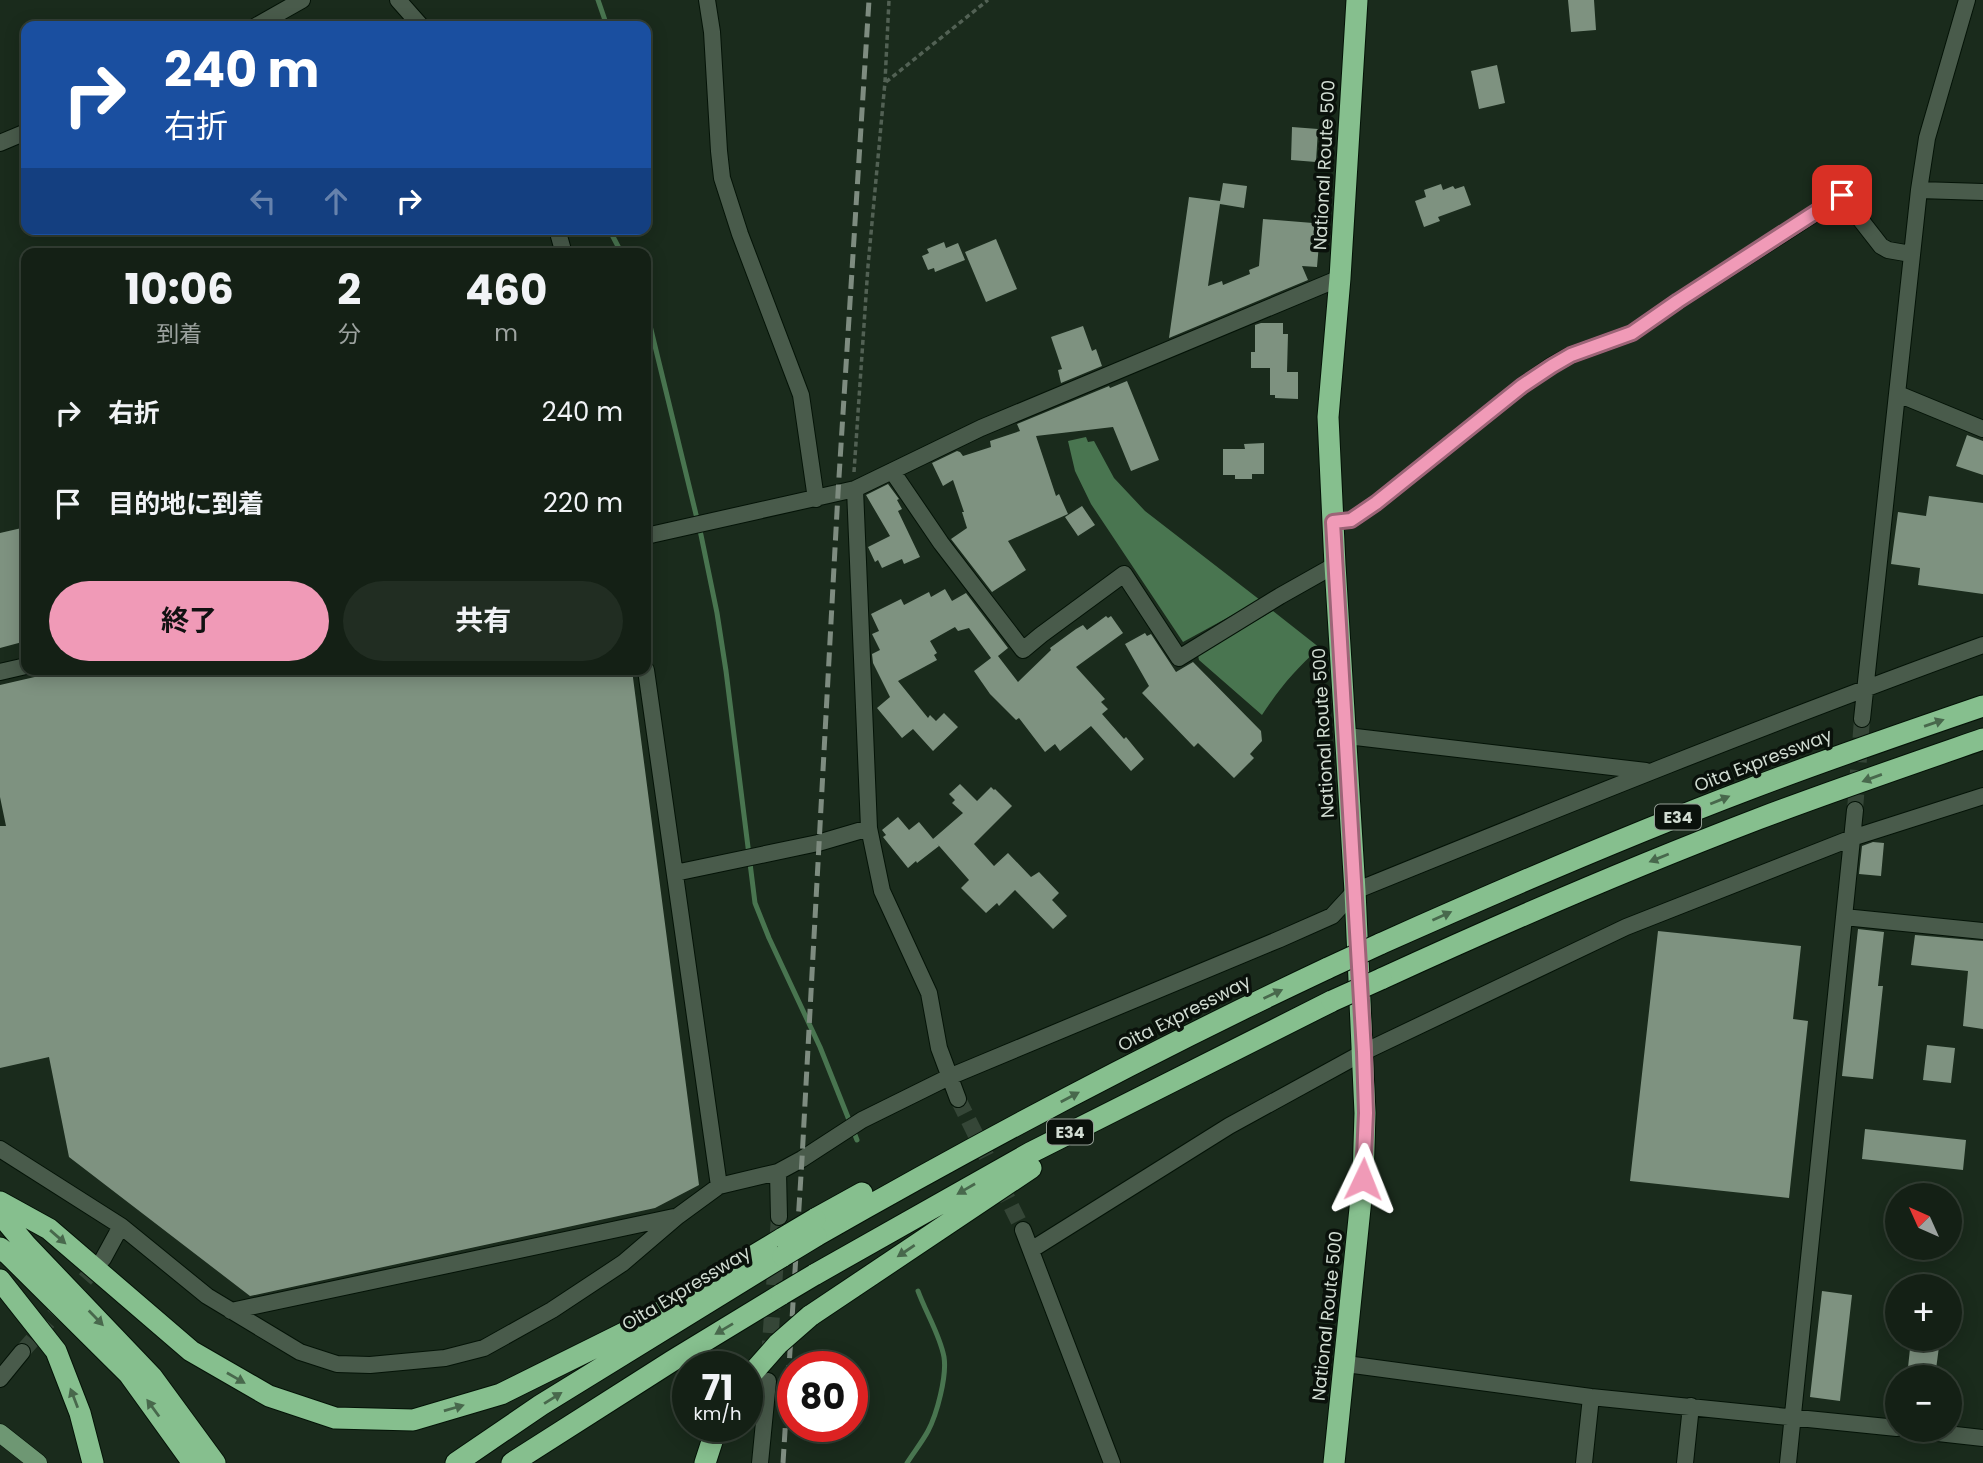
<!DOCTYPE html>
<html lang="ja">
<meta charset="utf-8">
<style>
:root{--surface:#142015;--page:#212d22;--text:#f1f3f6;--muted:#9da3a0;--line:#333e34;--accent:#f09ab7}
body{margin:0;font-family:Poppins,"Noto Sans JP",sans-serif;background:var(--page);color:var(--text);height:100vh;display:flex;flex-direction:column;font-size:26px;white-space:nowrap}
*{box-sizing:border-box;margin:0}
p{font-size:23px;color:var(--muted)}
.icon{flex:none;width:38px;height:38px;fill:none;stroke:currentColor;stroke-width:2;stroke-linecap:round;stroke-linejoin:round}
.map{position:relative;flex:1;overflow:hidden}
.details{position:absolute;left:21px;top:248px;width:630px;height:427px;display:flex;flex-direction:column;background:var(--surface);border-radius:14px;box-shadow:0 4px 18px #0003,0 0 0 2px var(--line)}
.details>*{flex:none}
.guide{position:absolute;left:21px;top:21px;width:630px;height:214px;border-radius:14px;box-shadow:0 4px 18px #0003,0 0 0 2px var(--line);background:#1a4fa0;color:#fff;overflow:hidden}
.needle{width:46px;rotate:315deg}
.fabs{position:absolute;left:1885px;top:1183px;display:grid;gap:14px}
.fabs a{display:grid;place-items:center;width:77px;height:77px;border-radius:50%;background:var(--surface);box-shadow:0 4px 18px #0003,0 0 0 2px var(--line);font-size:35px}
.speed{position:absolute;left:672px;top:1351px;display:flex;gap:14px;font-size:35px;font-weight:700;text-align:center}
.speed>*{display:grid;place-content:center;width:91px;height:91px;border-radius:50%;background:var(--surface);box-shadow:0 4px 18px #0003,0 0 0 2px var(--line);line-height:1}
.speed small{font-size:18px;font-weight:400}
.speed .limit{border:10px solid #d22;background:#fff;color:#111}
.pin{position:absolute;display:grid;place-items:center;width:60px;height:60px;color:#fff;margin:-30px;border-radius:14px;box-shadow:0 4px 10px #0006}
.me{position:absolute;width:77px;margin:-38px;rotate:2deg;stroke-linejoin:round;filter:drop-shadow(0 0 5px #0008)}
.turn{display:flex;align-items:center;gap:24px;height:147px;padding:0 28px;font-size:32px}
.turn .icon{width:91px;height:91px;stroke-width:2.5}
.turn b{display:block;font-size:49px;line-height:60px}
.lanes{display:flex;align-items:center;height:66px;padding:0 28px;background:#0003;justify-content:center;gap:35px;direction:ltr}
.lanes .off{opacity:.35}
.eta{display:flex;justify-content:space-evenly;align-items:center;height:119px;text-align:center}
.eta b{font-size:42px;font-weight:700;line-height:49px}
.button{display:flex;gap:14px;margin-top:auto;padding:14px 28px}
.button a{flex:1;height:80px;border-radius:42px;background:var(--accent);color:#111;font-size:28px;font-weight:700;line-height:80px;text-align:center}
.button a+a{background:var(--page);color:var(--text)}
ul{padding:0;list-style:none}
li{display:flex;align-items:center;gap:21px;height:91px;padding:0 28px}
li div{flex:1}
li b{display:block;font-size:26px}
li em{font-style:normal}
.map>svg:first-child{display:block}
.water{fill:#497550}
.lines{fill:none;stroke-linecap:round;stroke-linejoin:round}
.stream{stroke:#497550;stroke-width:5}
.building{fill:#7e9280}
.street-tunnel{stroke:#354637;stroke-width:16;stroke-dasharray:16 8;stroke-linecap:butt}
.street-casing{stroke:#041307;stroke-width:18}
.primary-casing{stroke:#041307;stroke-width:19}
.highway-casing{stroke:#041307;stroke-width:23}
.path{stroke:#526154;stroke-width:3.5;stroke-dasharray:5 3.5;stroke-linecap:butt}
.street{stroke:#495b4b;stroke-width:16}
.primary{stroke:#6e9773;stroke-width:18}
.highway{stroke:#86bf8e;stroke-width:21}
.rail{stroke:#7e8c80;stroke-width:5;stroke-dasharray:14 7;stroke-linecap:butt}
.highway-bridge-casing{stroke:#041307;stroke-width:23;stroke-linecap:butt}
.highway-bridge{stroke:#86bf8e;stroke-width:21}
.oneway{fill:#48684c}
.route-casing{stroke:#9c6477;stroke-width:18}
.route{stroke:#f09ab7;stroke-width:12}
.labels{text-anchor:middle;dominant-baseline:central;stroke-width:7;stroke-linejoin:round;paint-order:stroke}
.shield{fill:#0a110b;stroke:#959f96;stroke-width:2}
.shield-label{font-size:16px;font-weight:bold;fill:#d1dcd2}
.street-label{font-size:18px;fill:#d1dcd2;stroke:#0a110b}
</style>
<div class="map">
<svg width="1983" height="1463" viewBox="0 0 1983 1463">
<rect width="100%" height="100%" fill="#1a2b1c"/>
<path class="water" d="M1086 437 1088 442 1094 441 1114 478 1145 511 1260 600 1183 642 1091 504 1075 471 1068 441Z
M1273 611 1320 648C1296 668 1279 689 1262 715L1199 660 1198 655Z"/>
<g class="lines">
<path class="stream" d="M598 0 607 26
M609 229 622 254
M646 309 701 535 717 613 726 671 755 903 769 938 820 1047 857 1140
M907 1463C914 1452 922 1442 928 1431 937 1414 947 1376 944 1357 940 1335 926 1313 918 1291"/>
</g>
<path class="building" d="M1568 0H1594L1596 30 1571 32Z
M1497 65 1505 103 1479 109 1471 71Z
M1292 127 1318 129 1316 162 1291 160Z
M1223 183 1247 186 1244 208 1220 204 1208 286 1222 281 1223 285 1250 274 1249 270 1259 266 1263 219 1313 223V225H1318L1317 232H1320L1317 267 1302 266 1308 280 1169 338 1189 197 1220 201Z
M1441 184 1443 190 1453 186 1455 189 1464 186 1471 205 1438 217 1440 221 1424 227 1415 201 1426 197 1424 190Z
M996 239 1017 289 986 302 965 252Z
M944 242 946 248 958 243 965 260 935 272 934 268 928 270 922 256 929 253 927 249Z
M1261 323H1283V334H1288L1287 372H1298V399L1275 398V395H1270V368H1251V352H1255V325Z
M1083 326 1092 351 1096 349 1102 366 1061 383 1058 370 1062 369 1051 337Z
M1127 381 1159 460 1131 471 1113 427 1036 436 1056 496 1059 494 1068 514 1008 541 1026 570 992 592 951 539 967 528 962 512H964L953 480 943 486 932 463 957 451 960 452 963 456 991 447 990 441 1020 431 1017 424 1109 386 1110 388Z
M1967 435 1983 441V475L1956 466Z
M1264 443V474H1252V479H1235V475H1223V449H1245L1244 444Z
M888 484 899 499 897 500 902 509 898 511 920 557 904 564 902 559 882 568 878 560 875 562 868 547 890 536 866 495Z
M1929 496 1983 503V594L1918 585 1920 568 1891 564 1898 512 1926 516Z
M1082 506 1095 525 1078 536 1065 517Z
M26 527V641L0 648V533Z
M945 589 952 601 966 593 1008 648 998 656 1018 682 1051 650 1050 648 1076 629 1083 625 1087 630 1106 616 1108 618 1111 616 1123 633 1076 667 1105 699 1101 702 1108 709 1102 714 1124 739 1126 737 1144 759 1131 771 1091 726 1060 751 1055 744 1045 752 1019 718 1016 720 990 694 974 671 991 658 969 628 958 631 955 627 930 641 937 653 934 655 937 660 898 681 928 718 930 715 936 721 944 713 958 727 933 751 913 729 902 738 877 708 890 697 873 663 872 654 880 650 872 634 879 631 871 614 901 599 904 605 929 592 931 597Z
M1145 633 1147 636 1151 634 1176 672 1193 662 1261 731 1262 741 1250 754 1254 758 1234 778 1198 743 1194 747 1142 693 1149 686 1125 644Z
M65 670H632L699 1185 655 1208 250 1296 69 1157 49 1057 0 1068V826H6L0 797V685Z
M960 784 977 801 991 787 994 790 995 789 1012 806 974 844 994 866 1008 853 1031 877 1039 872 1059 893 1052 900 1067 916 1053 929 1015 890 999 906 997 903 986 913 961 888 969 880 933 839 963 813 952 803 955 800 949 794Z
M898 817 909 830 919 822 939 846 917 863 916 861 908 868 883 837 886 835 882 830Z
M1873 842 1884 843 1881 876 1859 874 1862 846Z
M1858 929 1884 932 1878 986H1883L1873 1079 1842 1076Z
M1658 931 1801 946 1793 1019 1808 1021 1789 1198 1630 1181Z
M1915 935 1983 941V1029L1963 1026 1968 971 1911 965Z
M1927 1045 1955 1048 1951 1083 1923 1080Z
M1865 1129 1966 1140 1963 1170 1862 1159Z
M1822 1291 1852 1295 1840 1401 1810 1397Z
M1911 1339H1940L1935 1377H1907Z"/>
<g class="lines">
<path class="street-tunnel" d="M1855 810 1862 719
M958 1099 1023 1230
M22 1352 101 1261
M769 1357 779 1217"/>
<g class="street-casing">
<path id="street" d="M398 0 421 26
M707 0 712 32 719 151 722 178 740 234 801 395 816 499
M256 26 302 0
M0 143 26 132
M1919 190 1983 192
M557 229 564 254
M1898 394 1983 429
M892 471 941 543 1023 650 1041 635 1124 574 1179 658 1280 596 1335 565
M855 489 869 828 882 891 929 993 939 1048 958 1099
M1333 522 1351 520 1376 503 1522 386 1551 366 1571 355 1632 333 1678 301 1842 196 1881 246 1888 250 1911 254
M646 536 855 489 981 428 1340 278
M646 670 719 1186
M0 672 26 666
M1862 719 1919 190 1927 138 1967 0
M1347 736 1646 771
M675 873 818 843 869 828
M1844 917 1983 931
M0 1149 121 1226 207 1296 300 1352 337 1364 370 1365 445 1358 484 1348 552 1310 623 1263 678 1216 719 1186 778 1172 802 1159 862 1120 949 1077 1280 939 1332 916 1355 891C1564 806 1772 722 1983 645
M778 1172 779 1217
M1023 1230 1112 1463
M1031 1250 1229 1126 1364 1052 1626 927 1852 838 1983 796
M103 1259 121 1226
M231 1311 674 1217
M1346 1364 1591 1397 1897 1428
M0 1379 22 1352
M1911 1430 1983 1438
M760 1463 768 1381
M1584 1463 1591 1397
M1685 1463 1691 1406
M1788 1463 1855 810"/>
</g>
<g class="primary-casing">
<path id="primary" d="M0 1433 38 1463"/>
</g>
<g class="highway-casing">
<path id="highway" d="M1380 944C1501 890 1623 837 1747 790 1825 760 1904 733 1983 706
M1381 979C1505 922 1630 868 1758 819 1832 791 1908 765 1983 739
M0 1202 49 1229 191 1351 269 1396 335 1418 413 1420 501 1394 630 1330 783 1238
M0 1214 26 1245 152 1377 215 1463
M815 1219 862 1193
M816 1236C984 1140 1154 1050 1328 968
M0 1248 8 1254 129 1374 193 1463
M814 1275 1030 1153 1332 1001
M0 1280 56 1351 80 1413 93 1463
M810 1316 1031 1168
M747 1379 778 1344
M456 1463 541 1405 783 1256
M512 1463 672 1361 782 1294
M705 1463 717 1426
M1334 1463 1363 1179 1365 1113 1355 891 1335 565 1328 417 1340 278 1357 0"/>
</g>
<path class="path" d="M886 82 988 0
M854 472 868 266 885 82 889 0"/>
<use href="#street" class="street"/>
<use href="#primary" class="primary"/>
<use href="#highway" class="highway"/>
<path class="rail" d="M783 1463 802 1159 838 493 869 0"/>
<g class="highway-bridge-casing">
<path id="highway-bridge" d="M1328 968 1380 944
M1332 1001 1381 979
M783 1238 815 1219
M783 1256 816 1236
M782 1294 814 1275
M778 1344 810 1316"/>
</g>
<use href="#highway-bridge" class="highway-bridge"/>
</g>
<defs><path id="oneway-solid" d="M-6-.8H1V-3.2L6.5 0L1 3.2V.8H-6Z" transform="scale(1.75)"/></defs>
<g class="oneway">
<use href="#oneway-solid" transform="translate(1934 723) rotate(-19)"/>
<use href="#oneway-solid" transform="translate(1872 778) rotate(160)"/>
<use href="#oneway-solid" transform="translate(1720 800) rotate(-22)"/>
<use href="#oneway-solid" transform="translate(1659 858) rotate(158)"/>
<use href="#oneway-solid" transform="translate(1442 916) rotate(-24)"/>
<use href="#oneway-solid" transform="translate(1273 994) rotate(-25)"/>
<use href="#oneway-solid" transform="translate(1070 1097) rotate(-28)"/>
<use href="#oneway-solid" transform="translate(966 1189) rotate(150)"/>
<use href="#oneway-solid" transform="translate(58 1237) rotate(41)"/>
<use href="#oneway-solid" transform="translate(906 1251) rotate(146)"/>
<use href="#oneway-solid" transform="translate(96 1318) rotate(46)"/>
<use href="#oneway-solid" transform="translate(724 1329) rotate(149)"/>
<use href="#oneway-solid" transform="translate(236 1378) rotate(30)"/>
<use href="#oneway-solid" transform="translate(74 1398) rotate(-111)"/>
<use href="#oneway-solid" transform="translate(553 1398) rotate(-32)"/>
<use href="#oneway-solid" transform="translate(153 1408) rotate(-126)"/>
<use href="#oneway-solid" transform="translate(454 1408) rotate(-16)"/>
</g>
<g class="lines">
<g class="route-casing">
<path id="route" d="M1363 1179 1366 1113 1364 1052 1333 522 1351 520 1376 503 1522 386 1552 366 1571 355 1632 333 1678 301 1842 195"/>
</g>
<use href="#route" class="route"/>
</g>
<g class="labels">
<g class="shield">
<rect x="1655" y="804.5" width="46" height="25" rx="5"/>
<rect x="1047" y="1119.5" width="46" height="25" rx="5"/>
</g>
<g class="shield-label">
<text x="1678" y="817">E34</text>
<text x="1070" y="1132">E34</text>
</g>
<g class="street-label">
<text transform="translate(1324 165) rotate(-87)">National Route 500</text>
<text transform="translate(1323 733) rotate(-93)">National Route 500</text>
<text transform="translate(1763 760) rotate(-21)">Oita Expressway</text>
<text transform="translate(1184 1013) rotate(-27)">Oita Expressway</text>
<text transform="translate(686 1288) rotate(-31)">Oita Expressway</text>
<text transform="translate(1327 1316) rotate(-84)">National Route 500</text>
</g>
</g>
</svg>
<div class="fabs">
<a><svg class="needle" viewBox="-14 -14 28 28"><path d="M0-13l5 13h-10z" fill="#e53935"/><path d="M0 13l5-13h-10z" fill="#9da3a0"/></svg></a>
<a>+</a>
<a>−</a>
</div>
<div class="speed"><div>71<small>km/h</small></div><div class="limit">80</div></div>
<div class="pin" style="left:1842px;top:195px;background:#d93025"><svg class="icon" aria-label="arrive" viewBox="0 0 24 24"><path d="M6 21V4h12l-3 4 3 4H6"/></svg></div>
<svg class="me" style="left:1363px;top:1179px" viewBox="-20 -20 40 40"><path d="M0-17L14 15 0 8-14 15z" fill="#f09ab7" stroke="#fff" stroke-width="4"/></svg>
<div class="guide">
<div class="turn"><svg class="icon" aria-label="right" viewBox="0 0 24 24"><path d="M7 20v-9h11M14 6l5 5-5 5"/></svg><div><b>240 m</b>右折</div></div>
<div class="lanes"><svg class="icon off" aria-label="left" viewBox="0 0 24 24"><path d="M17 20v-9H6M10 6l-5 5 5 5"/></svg><svg class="icon off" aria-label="ahead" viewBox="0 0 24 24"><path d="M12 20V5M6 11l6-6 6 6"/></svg><svg class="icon" aria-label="right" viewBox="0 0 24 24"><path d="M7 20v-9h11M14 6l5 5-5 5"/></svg></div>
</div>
<section class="details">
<div class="eta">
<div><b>10:06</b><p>到着</p></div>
<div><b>2</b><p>分</p></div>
<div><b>460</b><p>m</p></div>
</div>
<ul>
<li><svg class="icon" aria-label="right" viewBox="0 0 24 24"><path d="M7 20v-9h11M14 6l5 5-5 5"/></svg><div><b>右折</b></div><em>240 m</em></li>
<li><svg class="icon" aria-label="arrive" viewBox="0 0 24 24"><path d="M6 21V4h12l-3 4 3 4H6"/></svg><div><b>目的地に到着</b></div><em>220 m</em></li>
</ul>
<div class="button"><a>終了</a><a>共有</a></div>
</section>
</div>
